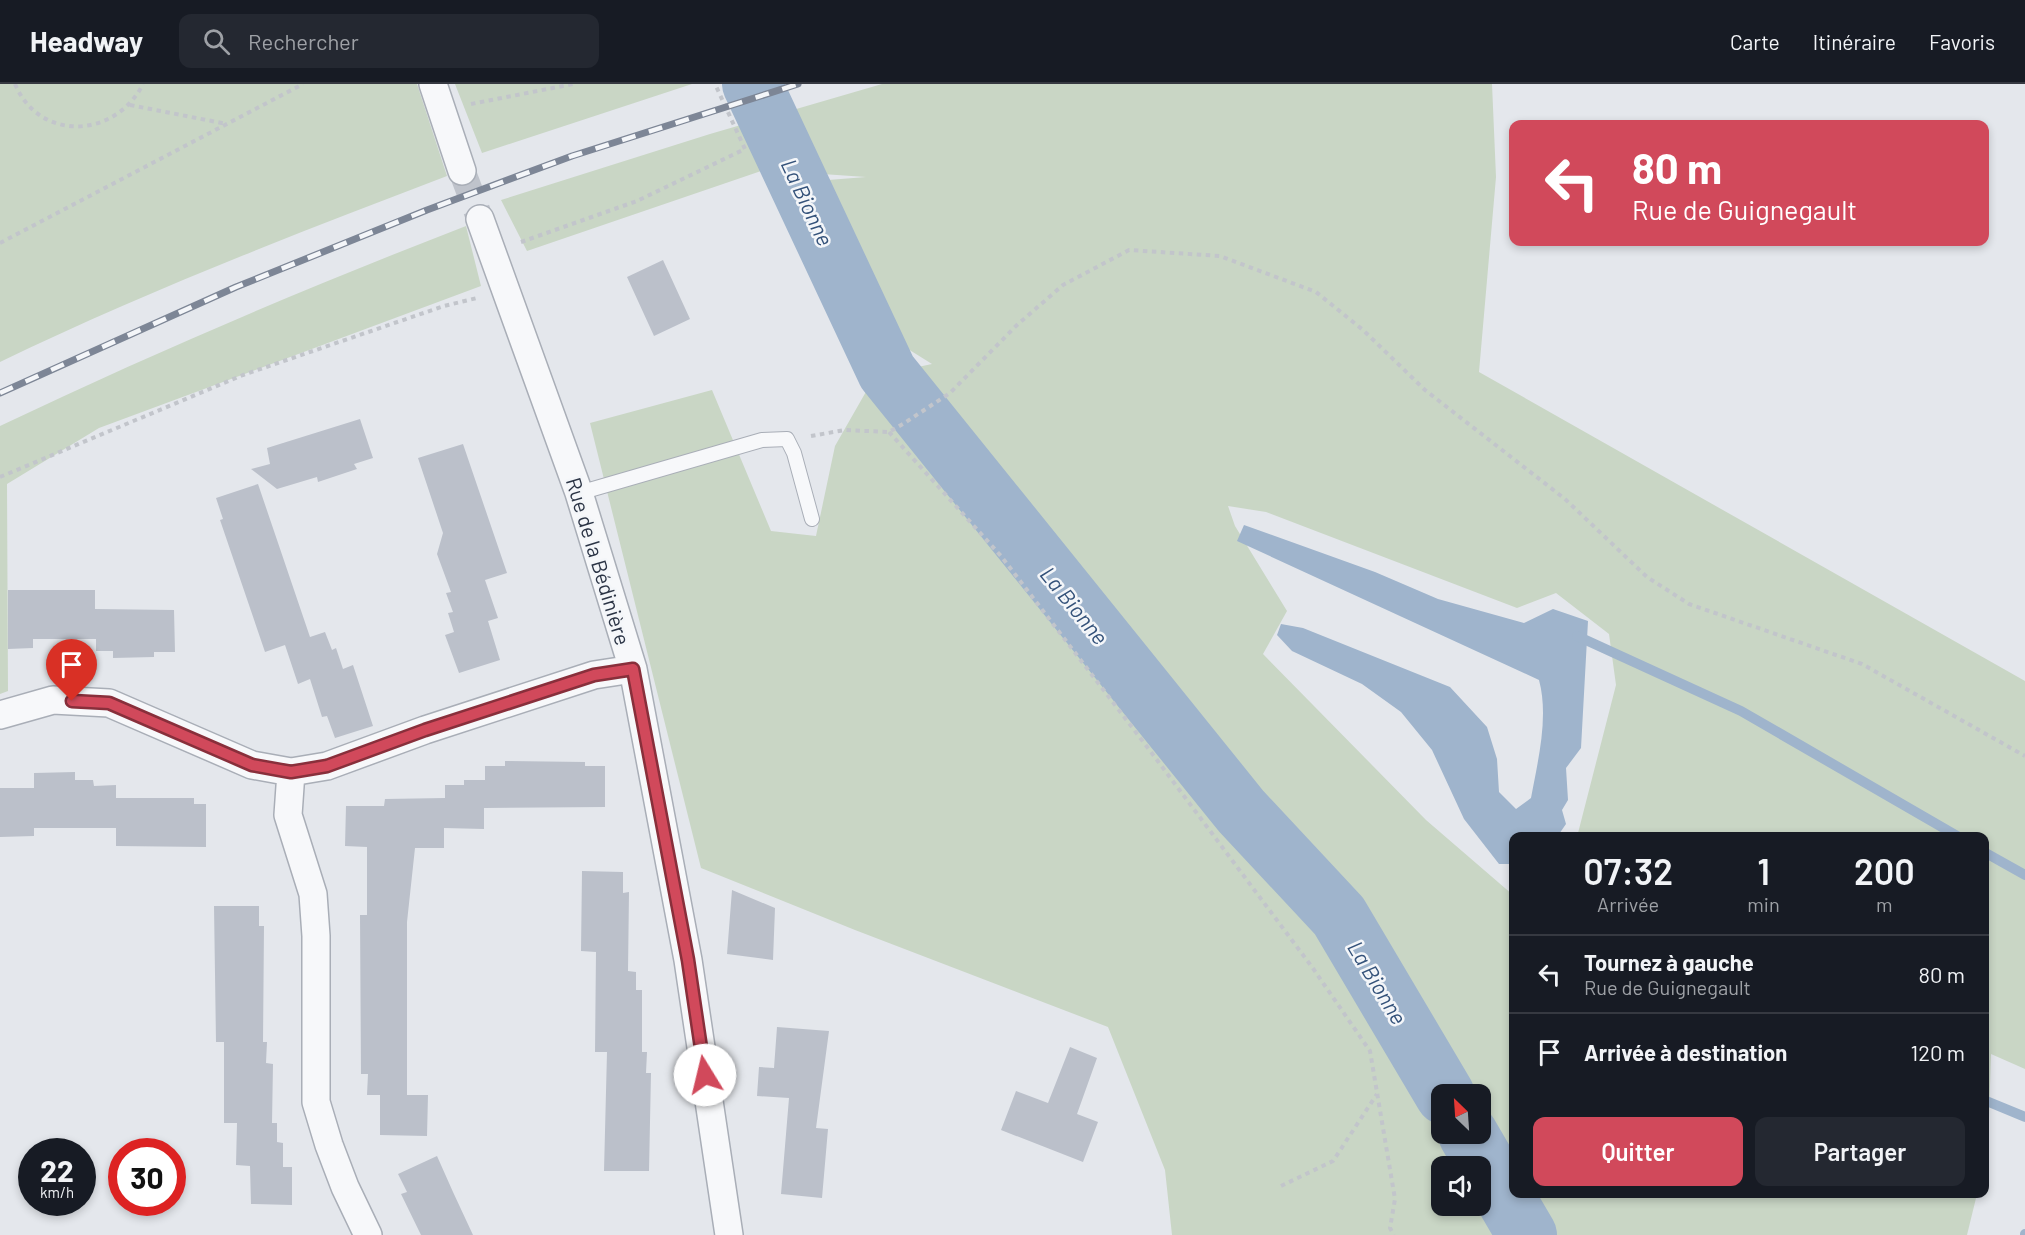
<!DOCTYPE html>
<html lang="fr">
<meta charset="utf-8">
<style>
:root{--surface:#171b24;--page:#242831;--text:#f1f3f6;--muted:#9ea1a6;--line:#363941;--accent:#d1495b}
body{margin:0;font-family:Barlow,sans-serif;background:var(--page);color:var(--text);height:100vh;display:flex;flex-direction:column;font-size:22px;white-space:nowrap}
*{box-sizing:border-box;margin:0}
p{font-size:20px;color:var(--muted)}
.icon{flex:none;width:33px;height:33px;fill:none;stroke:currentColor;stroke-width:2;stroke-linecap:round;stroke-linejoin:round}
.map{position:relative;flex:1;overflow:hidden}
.sheet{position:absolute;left:1509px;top:748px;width:480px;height:366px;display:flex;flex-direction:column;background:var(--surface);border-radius:12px;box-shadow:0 3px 9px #0003}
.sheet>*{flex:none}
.top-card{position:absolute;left:1509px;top:36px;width:480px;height:126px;border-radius:12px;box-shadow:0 3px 9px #0003;background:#d1495b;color:#fff;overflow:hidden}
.needle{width:39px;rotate:335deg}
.controls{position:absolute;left:1431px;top:1000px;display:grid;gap:12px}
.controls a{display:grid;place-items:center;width:60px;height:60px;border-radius:12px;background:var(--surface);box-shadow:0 3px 9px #0003;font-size:30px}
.speed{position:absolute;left:18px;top:1054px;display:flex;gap:12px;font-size:30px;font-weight:700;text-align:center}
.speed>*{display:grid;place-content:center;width:78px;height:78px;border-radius:50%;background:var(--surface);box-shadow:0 3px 9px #0003;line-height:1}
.speed small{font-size:15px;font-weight:400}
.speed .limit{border:9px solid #d22;background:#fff;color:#111}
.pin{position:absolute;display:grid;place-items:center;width:51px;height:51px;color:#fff;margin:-62px -26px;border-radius:50% 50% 50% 0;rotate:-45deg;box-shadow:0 0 6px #0007}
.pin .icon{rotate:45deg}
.me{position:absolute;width:66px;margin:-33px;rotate:351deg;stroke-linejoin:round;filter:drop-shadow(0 0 4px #0008)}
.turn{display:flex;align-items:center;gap:21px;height:126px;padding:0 24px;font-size:27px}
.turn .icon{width:78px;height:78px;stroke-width:2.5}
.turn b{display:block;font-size:42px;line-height:51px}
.eta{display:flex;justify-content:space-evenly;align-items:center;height:102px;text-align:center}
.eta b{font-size:36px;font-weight:600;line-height:42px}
.action{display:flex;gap:12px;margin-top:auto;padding:12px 24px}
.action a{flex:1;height:69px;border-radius:12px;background:var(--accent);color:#fff;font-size:24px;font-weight:600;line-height:69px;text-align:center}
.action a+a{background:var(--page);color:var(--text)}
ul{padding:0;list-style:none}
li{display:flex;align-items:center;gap:18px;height:78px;padding:0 24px;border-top:2px solid var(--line)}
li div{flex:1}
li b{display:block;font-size:22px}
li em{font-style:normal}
header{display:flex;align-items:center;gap:36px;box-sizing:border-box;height:84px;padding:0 30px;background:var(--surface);border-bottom:2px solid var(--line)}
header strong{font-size:28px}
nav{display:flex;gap:33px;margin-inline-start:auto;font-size:21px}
.search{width:420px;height:54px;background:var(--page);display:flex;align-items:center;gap:15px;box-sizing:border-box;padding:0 21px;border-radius:12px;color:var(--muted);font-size:22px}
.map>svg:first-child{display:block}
.green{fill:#c9d6c5;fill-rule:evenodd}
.water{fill:#9fb4cc}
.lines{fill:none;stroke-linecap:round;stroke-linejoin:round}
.stream{stroke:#9fb4cc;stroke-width:10}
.river{stroke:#9fb4cc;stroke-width:60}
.building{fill:#bbc0ca}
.minor-tunnel{stroke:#bfc3cb;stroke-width:27;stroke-dasharray:27 14;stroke-linecap:butt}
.service-casing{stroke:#a9aeb7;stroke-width:16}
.minor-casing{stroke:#a9aeb7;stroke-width:30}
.path{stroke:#c2c5cb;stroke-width:4;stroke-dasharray:4.5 4.5;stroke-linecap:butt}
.service{stroke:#f7f8fa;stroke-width:14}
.minor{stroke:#f7f8fa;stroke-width:27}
.rail-casing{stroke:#7d8696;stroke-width:7}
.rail{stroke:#f4f6f9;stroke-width:4.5;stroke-dasharray:14;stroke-linecap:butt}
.route-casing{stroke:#882f3b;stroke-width:15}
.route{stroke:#d1495b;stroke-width:10}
.labels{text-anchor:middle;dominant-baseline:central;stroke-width:5;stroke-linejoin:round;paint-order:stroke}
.street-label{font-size:21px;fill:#2b3445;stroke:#f4f6f9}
.water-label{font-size:22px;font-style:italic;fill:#34527a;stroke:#f4f6f9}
</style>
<header>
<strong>Headway</strong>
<div class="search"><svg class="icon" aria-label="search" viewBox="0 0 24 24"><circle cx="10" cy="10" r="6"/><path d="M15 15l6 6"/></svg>Rechercher</div>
<nav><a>Carte</a><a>Itinéraire</a><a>Favoris</a></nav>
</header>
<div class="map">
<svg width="2025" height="1151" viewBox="0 0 2025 1151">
<rect width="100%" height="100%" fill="#e4e7ec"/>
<path class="green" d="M0 0H417L447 92C297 149 145 208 0 278Z
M455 0H692L482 69Z
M882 0H1492L1496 93 1479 288 2025 597V985L1991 970 1988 1066 1985 1080 1984 753H1577L1616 601 1609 550 1556 509 1517 524 1266 428 1228 422 1235 442 1287 527 1263 570 1426 736 1513 811 1514 1110H1977L1967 1151H1172L1165 1086 1108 943 855 846 701 784 590 339 712 306 771 447 816 452 835 362 875 292 932 280 876 245 803 98 866 93 764 86 527 167 501 116 710 50ZM1442 1011H1480V1050H1442ZM1442 1083H1480V1122H1442Z
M466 142 481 202 99 344 7 400 8 607 0 610V342C153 269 308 203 466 142Z"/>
<path class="water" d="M1244 441 1375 488 1438 515 1524 539 1553 525 1588 537 1581 664 1566 684 1568 716 1562 726 1566 740 1557 753H1514L1513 780H1499L1464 735 1432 666 1401 628 1362 600 1292 567 1277 551 1281 540 1303 544 1450 603 1487 643 1497 675 1499 708 1516 725 1531 714C1538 676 1549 633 1539 596L1237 457Z"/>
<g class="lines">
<path class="stream" d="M1577 552 1741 627 1959 753
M1984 768 2025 791
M1984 1016 2025 1033
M2025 1151V1150"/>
<path class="river" d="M752 0 887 288 1241 727 1339 832 1445 1011
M1468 1050 1527 1151"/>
</g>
<path class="building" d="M663 176 690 235 654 252 627 193Z
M360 335 373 374 354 380 357 385 318 398 317 393 277 405 251 385 270 380 267 364Z
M463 360 507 489 485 496 498 534 488 537 500 576 459 589 445 551 454 548 448 529 453 528 446 509 451 508 437 470 443 449 418 374Z
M258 400 310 553 325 548 332 566 336 564 343 585 353 581 373 642 335 654 327 632 322 633 310 595 298 600 285 561 265 568 220 436 223 435 216 414Z
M8 506H95V525L174 526 175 568H154V573L113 574V567H96V555H33V564L8 565Z
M505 677 585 678V682H605V723L484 724V745L444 744V764H415L407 838V1011H428L427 1052 380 1051V1011H367L368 990H361L360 831H367V763L345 762 346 722H384L385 715 445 714V701H464V696H485V682H505Z
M75 688V696H93L94 702 116 701V714H194V720H206V763L116 762V744H34V752L0 753V704H34V689Z
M582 787 623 788V809L629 808 628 887 636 888V906H642V968H647L646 989H651L649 1087H604L607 968H595L596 868 581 867Z
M732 806 775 824 773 876 727 870Z
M214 822H259V842H264L263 958H267L266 979 273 980 272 1039H277V1058L283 1059V1083H292V1121L251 1120 250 1082 236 1081 237 1039H224V958H216Z
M777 943 829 947 816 1044 828 1045 822 1114 781 1110 789 1014 757 1012 759 983 774 984Z
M1070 963 1097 974 1077 1030 1098 1038 1083 1078 1001 1046 1016 1007 1048 1019Z
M437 1072 453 1108 473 1151H421L401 1110 407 1108 398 1090Z"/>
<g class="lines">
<path class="minor-tunnel" d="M462 87 480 135"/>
<g class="service-casing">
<path id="service" d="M579 409 762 356 787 355 794 369 812 435"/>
</g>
<g class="minor-casing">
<path id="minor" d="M433 0 462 87
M480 135 579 409 633 585 688 876 729 1151
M0 631 53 616 109 619 252 681 291 688 327 682 425 646 594 591 633 585
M291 688 288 731 313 810 316 852V1018L329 1061 345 1103 368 1151"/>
</g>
<path class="path" d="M15 0C40 59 116 54 143 0
M471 20 573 0
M130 21 227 40
M521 158 637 117 745 65 715 0
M0 159 303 0
M889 348 1001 472 1151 668 1312 883 1370 967 1395 1115 1390 1144 1394 1151
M811 352 845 346 889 348 903 340 950 309 1017 241 1063 201 1129 166 1220 172 1316 208 1363 246 1425 306 1565 415 1647 493 1689 520 1862 580 2025 672
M0 393 243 291 444 222 477 214
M1281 1102 1333 1077 1377 1010"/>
<use href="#service" class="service"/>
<use href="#minor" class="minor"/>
<g class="rail-casing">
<path id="rail" d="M0 309 236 203 427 126 572 72 798 0"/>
</g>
<use href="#rail" class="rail"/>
</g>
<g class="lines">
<g class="route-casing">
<path id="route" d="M72 617 109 619 252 681 291 688 327 682 425 646 594 591 633 585 688 876 705 991"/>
</g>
<use href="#route" class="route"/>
</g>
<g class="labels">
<g class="street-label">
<text transform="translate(599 477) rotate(73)">Rue de la Bédinière</text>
</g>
<g class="water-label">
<text transform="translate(808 118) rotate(65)">La Bionne</text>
<text transform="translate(1075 521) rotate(51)">La Bionne</text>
<text transform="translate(1378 898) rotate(59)">La Bionne</text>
</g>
</g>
</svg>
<div class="controls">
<a><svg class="needle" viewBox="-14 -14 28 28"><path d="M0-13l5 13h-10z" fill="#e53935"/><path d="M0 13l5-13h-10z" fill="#9ea1a6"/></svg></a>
<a><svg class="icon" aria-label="sound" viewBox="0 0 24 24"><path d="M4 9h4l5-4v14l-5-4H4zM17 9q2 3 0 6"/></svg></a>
</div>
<div class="speed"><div>22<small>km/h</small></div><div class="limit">30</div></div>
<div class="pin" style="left:72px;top:617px;background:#d93025"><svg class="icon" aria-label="arrive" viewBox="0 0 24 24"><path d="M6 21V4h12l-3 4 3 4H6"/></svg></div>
<svg class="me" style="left:705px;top:991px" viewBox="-20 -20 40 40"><circle r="19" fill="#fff"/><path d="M0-13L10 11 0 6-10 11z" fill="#d1495b"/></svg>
<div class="top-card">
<div class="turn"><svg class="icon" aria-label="left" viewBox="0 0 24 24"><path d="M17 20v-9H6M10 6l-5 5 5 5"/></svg><div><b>80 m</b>Rue de Guignegault</div></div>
</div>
<section class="sheet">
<div class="eta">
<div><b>07:32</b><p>Arrivée</p></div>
<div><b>1</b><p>min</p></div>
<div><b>200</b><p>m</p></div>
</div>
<ul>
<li><svg class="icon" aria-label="left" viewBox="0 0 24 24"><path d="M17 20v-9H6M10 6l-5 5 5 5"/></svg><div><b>Tournez à gauche</b><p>Rue de Guignegault</p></div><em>80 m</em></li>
<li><svg class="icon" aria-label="arrive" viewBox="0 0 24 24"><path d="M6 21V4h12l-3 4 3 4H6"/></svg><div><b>Arrivée à destination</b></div><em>120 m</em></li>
</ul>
<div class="action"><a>Quitter</a><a>Partager</a></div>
</section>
</div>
